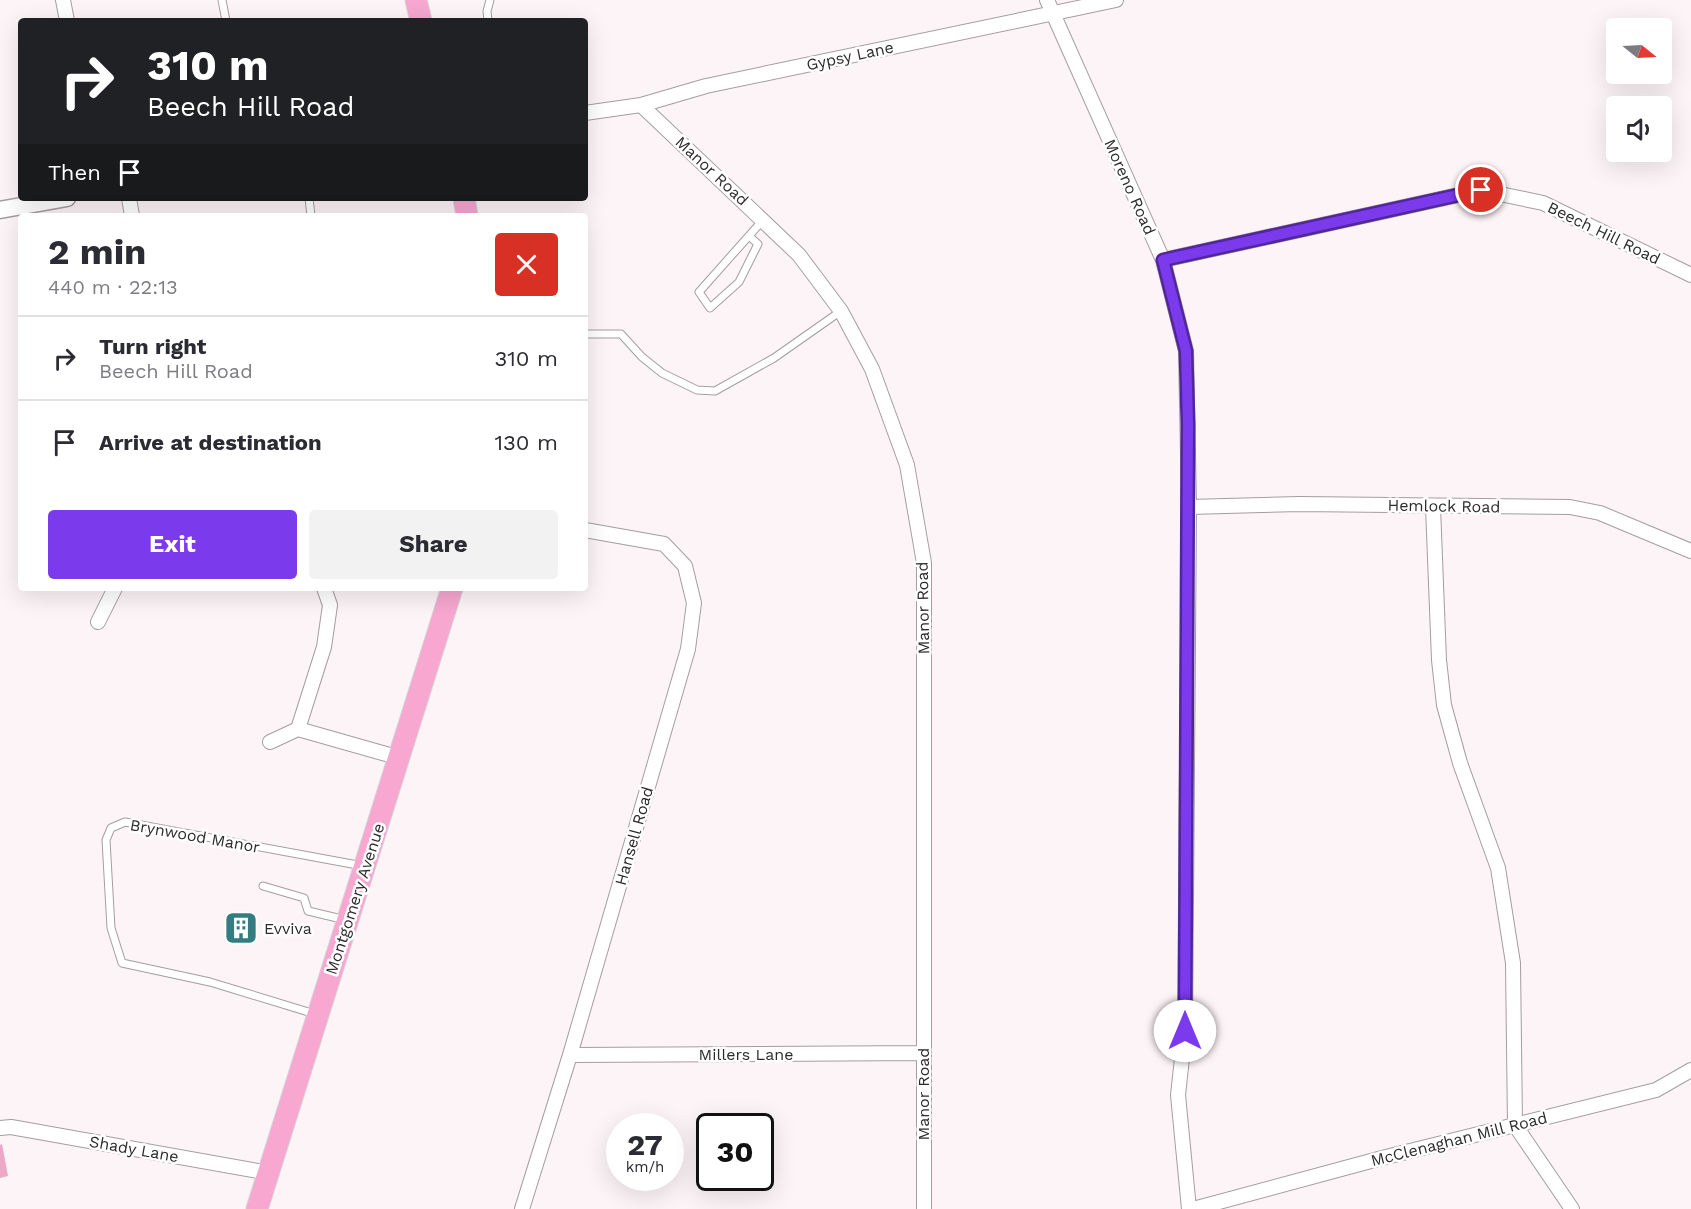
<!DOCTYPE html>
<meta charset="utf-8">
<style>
:root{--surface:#fff;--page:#f2f2f3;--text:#2b2b33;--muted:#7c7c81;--line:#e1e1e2;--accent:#7c3aed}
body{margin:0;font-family:"Work Sans",sans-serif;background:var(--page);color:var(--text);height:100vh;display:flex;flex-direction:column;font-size:22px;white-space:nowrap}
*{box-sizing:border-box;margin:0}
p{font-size:20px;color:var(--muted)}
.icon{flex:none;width:33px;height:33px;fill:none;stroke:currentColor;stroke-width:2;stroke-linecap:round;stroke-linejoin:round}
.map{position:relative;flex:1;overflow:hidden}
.drawer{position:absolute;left:18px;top:213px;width:570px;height:378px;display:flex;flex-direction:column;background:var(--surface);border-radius:6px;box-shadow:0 6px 24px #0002}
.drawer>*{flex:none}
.hud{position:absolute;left:18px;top:18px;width:570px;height:183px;border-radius:6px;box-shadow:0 6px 24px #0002;background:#202124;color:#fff;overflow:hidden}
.needle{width:39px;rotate:108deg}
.controls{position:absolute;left:1606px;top:18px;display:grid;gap:12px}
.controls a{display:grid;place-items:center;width:66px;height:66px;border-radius:6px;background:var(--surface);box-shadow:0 6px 24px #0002;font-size:30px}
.speed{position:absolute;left:606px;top:1113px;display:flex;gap:12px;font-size:30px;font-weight:700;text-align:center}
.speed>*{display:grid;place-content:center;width:78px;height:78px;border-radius:50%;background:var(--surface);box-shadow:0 6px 24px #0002;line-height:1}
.speed small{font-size:15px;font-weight:400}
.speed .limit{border:3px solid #111;border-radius:9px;background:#fff;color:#111}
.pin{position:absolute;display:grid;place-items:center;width:51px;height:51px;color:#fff;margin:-26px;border:3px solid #fff;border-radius:50%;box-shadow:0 2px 6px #0007}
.me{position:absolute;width:66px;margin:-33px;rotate:0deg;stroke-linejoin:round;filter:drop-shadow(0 0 4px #0008)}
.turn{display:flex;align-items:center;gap:21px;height:126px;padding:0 30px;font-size:27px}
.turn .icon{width:78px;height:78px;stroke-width:2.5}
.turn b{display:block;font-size:42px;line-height:51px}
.then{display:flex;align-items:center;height:57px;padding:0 30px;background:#0003;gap:12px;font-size:22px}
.round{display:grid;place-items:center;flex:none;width:63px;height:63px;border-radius:6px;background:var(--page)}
.overview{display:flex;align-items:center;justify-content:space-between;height:102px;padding:0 30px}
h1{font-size:36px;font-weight:700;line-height:45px}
.action{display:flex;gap:12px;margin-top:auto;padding:12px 30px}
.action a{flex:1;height:69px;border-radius:6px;background:var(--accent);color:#fff;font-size:24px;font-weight:700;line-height:69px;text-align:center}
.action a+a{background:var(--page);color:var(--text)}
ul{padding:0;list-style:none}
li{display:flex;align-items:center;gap:18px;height:84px;padding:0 30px;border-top:2px solid var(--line)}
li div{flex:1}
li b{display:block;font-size:22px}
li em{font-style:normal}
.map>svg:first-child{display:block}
.water{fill:#eda7c7}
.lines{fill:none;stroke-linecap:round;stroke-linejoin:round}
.service-casing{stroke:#a59da0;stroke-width:9}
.minor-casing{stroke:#a59da0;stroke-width:16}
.tertiary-casing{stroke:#a59da0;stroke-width:19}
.primary-casing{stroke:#d5d4d5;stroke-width:23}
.service{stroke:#fff;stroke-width:7}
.minor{stroke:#fff;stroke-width:14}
.tertiary{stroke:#fff;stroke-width:16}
.primary{stroke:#f7a7d0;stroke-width:21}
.route-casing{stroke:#51269a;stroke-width:15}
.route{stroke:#7c3aed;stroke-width:10}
.labels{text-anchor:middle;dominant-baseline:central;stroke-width:5;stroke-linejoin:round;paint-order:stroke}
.street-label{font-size:16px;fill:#2d2a2c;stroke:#fff}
.poi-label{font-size:16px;fill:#2d2a2c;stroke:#fff;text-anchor:start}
</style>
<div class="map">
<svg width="1691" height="1209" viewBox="0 0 1691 1209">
<rect width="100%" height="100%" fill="#fdf4f8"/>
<path class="water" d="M2 1144 8 1176 0 1178V1145Z"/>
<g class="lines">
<g class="service-casing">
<path id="service" d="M222 0 226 21
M488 21 487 11 490 0
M309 198 311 216
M749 236 758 244 739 282 710 308 699 292 763 220
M585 334H621L642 357 662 373 697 390 715 391 774 358 841 311
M263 886 304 898 308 911 346 920
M315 1014 210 982 122 963 111 928 106 840 111 828 125 822 363 866"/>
</g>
<g class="minor-casing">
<path id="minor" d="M63 0 67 21
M1047 0 1163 260 1186 351 1189 507 1185 1031 1178 1095 1189 1209
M641 105 799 255 841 311 872 369 907 465 924 563V1209
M585 113 641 105 706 86 1116 0
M129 198 132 216
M1163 260 1481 190 1543 203 1691 275
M1189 507 1300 504 1570 507 1600 513 1691 551
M1433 507 1439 660 1444 705 1460 763 1498 868 1513 963 1515 1125 1572 1209
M324 588 330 605 324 647 298 729 400 758
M98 622 115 588
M270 742 298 729
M570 1055 923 1053
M0 1128 11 1127 269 1173
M522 1209 570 1055 688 649 694 603 685 566 664 544 585 530
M1193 1209 1382 1158 1656 1090 1691 1070"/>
</g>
<g class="tertiary-casing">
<path id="tertiary" d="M0 210 67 198"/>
</g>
<g class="primary-casing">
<path id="primary" d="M416 0 421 21
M464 198 467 216
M257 1209 452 588"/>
</g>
<use href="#service" class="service"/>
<use href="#minor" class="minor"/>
<use href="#tertiary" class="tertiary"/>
<use href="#primary" class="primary"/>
</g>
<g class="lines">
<g class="route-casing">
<path id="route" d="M1185 1031 1188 424 1186 351 1163 260 1481 190"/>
</g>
<use href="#route" class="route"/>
</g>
<defs>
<g id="building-square" transform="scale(1.725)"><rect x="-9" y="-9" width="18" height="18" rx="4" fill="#337c80" stroke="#fff"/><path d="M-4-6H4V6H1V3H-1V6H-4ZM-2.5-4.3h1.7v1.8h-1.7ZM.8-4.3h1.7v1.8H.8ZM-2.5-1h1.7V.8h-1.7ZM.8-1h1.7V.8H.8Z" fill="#fff"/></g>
</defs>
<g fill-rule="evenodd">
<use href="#building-square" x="241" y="928"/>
</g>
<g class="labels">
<g class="street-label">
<text transform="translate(850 56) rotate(-12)">Gypsy Lane</text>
<text transform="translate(712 171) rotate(43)">Manor Road</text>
<text transform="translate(1130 187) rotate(66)">Moreno Road</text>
<text transform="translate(1604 233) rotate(26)">Beech Hill Road</text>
<text transform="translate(1444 506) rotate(1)">Hemlock Road</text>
<text transform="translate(923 608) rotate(-91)">Manor Road</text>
<text transform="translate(195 836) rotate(10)">Brynwood Manor</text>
<text transform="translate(634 836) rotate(-74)">Hansell Road</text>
<text transform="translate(355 899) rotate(-72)">Montgomery Avenue</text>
<text x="746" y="1054">Millers Lane</text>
<text transform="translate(923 1094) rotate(-90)">Manor Road</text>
<text transform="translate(1459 1139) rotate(-14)">McClenaghan Mill Road</text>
<text transform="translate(134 1149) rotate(10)">Shady Lane</text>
</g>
<g class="poi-label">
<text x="264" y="928">Evviva</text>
</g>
</g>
</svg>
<div class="controls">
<a><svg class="needle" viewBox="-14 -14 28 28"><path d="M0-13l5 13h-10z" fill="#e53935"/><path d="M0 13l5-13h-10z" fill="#7c7c81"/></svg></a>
<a><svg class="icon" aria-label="sound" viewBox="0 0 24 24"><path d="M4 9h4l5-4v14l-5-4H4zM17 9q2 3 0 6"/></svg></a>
</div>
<div class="speed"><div>27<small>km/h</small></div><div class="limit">30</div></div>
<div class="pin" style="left:1481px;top:190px;background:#d93025"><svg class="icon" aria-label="arrive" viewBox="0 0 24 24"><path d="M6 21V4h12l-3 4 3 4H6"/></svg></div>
<svg class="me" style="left:1185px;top:1031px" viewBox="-20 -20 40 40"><circle r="19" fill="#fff"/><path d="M0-13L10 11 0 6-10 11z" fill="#7c3aed"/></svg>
<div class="hud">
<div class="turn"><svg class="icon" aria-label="right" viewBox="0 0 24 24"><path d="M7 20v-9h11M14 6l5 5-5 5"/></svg><div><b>310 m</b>Beech Hill Road</div></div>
<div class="then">Then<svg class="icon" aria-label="arrive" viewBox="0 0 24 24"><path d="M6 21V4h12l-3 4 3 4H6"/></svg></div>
</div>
<section class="drawer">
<div class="overview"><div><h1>2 min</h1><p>440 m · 22:13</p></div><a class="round" style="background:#d93025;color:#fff"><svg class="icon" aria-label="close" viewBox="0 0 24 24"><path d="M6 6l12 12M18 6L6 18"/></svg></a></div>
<ul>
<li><svg class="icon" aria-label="right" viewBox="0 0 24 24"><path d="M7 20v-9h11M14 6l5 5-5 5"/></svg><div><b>Turn right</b><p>Beech Hill Road</p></div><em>310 m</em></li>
<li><svg class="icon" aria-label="arrive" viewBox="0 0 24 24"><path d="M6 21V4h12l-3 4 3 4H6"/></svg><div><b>Arrive at destination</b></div><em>130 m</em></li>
</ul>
<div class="action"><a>Exit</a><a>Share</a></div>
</section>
</div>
